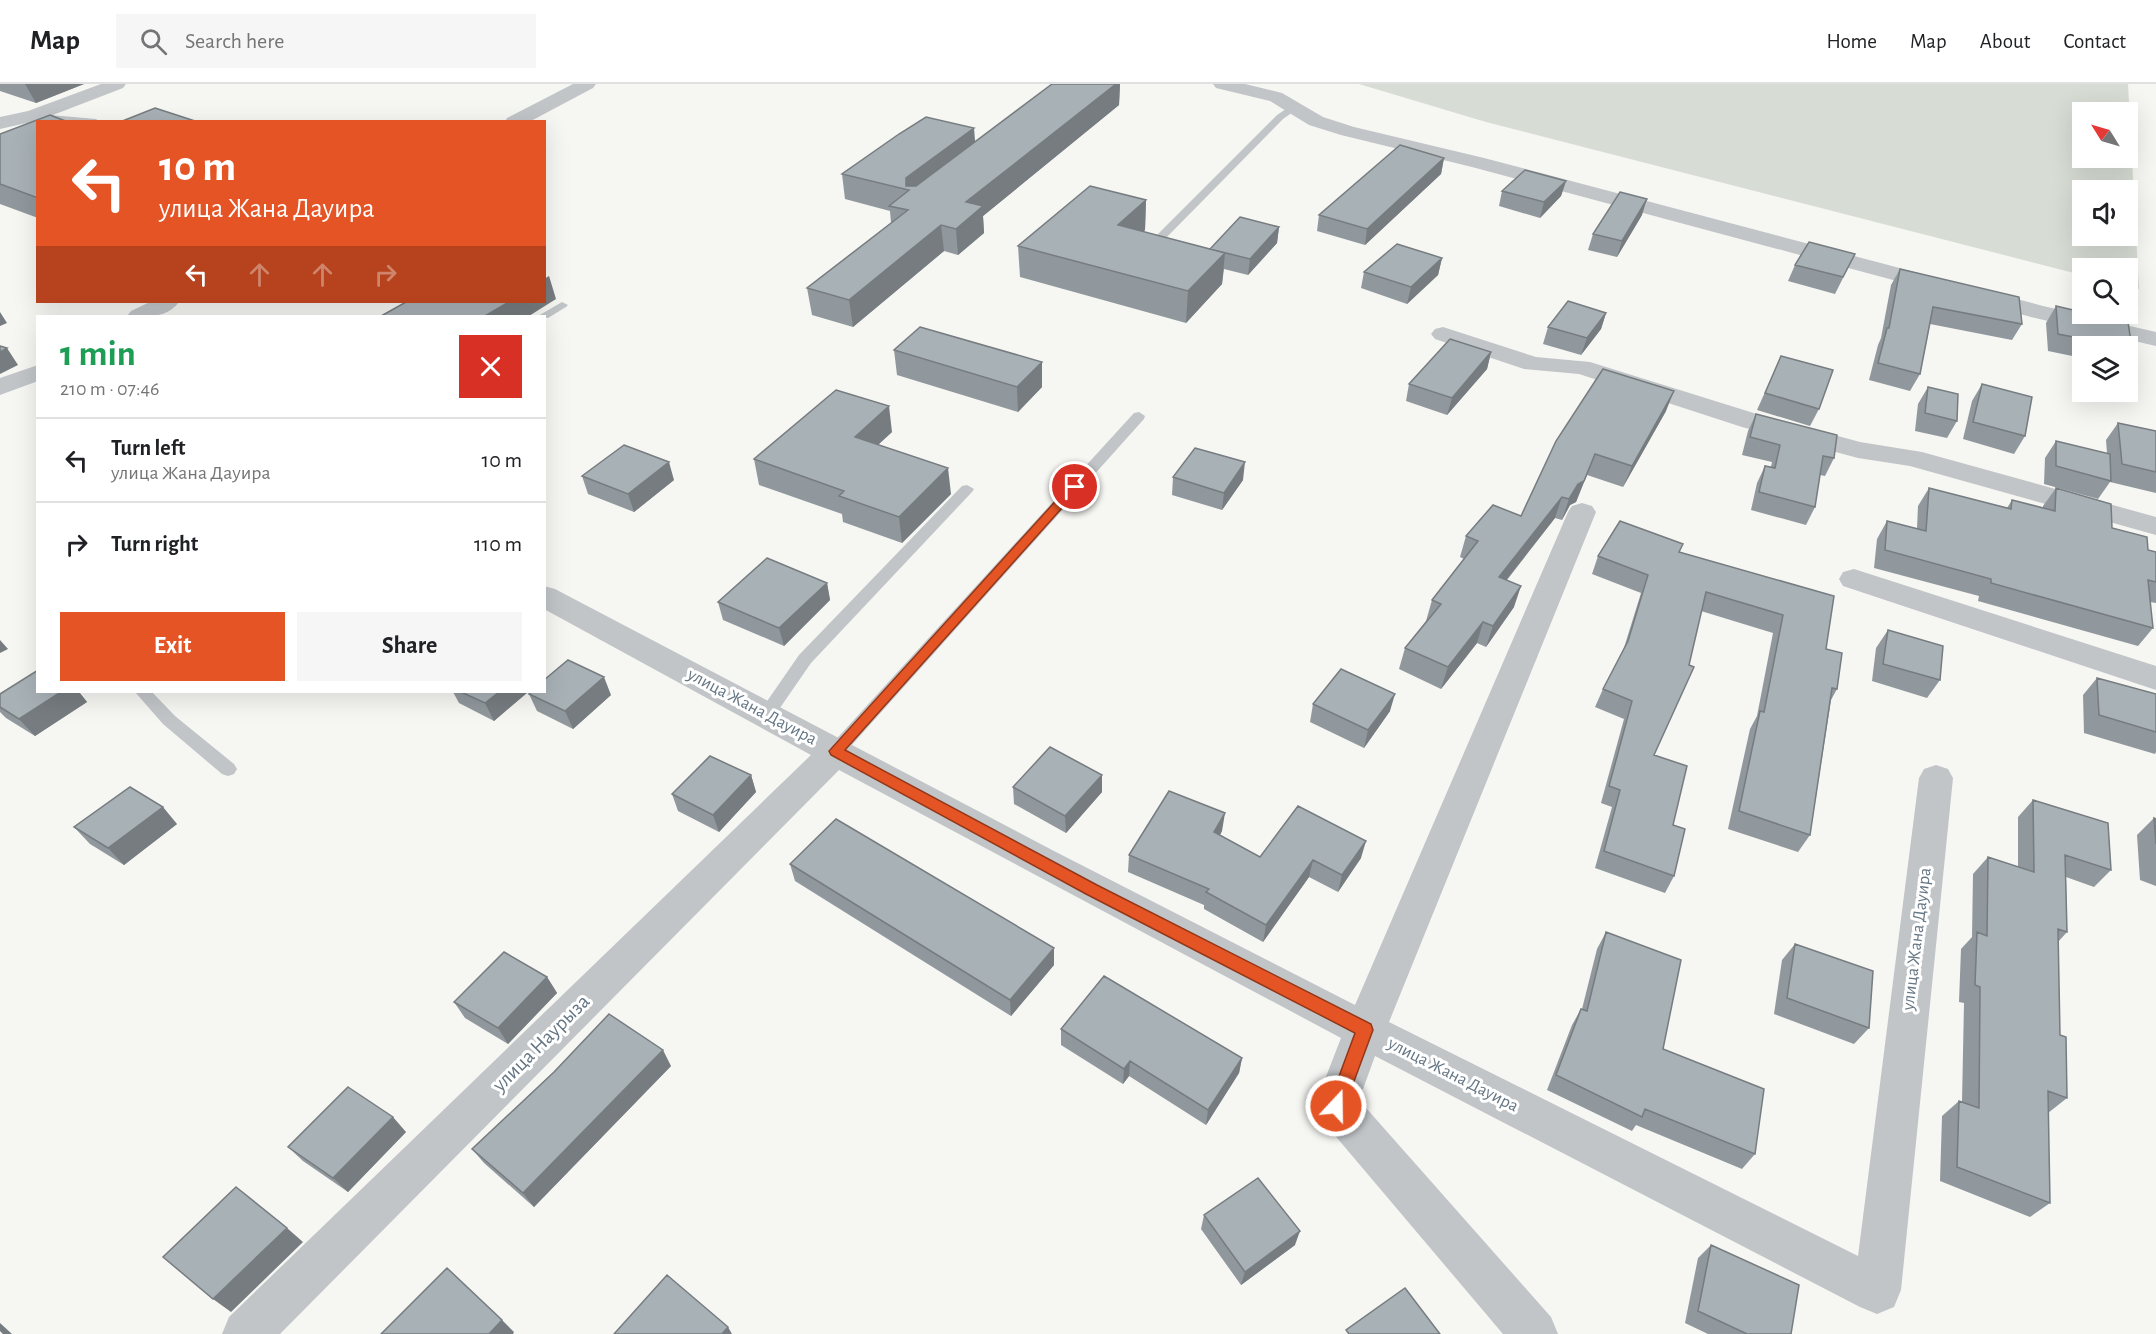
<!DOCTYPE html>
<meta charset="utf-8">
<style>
:root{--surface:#fff;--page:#f6f6f6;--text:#202124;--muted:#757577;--line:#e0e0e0;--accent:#e45425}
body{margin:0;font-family:"Alegreya Sans",sans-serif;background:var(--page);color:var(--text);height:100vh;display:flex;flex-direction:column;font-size:22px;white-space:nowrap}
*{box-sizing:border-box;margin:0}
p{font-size:20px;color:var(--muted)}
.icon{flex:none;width:33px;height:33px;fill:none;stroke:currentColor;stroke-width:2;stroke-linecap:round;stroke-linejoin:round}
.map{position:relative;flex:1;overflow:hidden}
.details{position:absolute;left:36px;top:231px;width:510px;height:378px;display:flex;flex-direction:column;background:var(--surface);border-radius:0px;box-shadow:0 6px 24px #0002}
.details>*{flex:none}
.guide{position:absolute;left:36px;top:36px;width:510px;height:183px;border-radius:0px;box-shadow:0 6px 24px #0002;background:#e45425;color:#fff;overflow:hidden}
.needle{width:39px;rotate:307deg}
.buttons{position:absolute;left:2072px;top:18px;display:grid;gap:12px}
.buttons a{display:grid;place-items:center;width:66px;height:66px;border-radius:0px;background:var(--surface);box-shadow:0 6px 24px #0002;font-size:30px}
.pin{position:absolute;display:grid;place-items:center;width:51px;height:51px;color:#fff;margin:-26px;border:3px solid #fff;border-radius:50%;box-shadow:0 2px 6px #0007}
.me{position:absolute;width:66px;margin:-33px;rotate:21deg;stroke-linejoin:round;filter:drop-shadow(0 0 4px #0008)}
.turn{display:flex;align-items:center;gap:21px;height:126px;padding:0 24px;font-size:27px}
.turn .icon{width:78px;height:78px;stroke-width:2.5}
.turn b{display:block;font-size:42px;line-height:51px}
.lanes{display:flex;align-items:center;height:57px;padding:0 24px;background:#0003;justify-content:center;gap:30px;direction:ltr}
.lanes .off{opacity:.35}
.round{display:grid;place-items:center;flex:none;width:63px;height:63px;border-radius:0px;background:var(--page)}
.headline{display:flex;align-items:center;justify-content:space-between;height:102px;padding:0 24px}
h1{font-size:36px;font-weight:700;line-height:45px;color:#1e9e55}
.action{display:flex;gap:12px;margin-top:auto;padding:12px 24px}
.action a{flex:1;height:69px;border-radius:0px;background:var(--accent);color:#fff;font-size:24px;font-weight:700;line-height:69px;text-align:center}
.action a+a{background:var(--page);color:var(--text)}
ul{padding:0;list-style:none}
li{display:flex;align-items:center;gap:18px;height:84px;padding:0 24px;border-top:2px solid var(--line)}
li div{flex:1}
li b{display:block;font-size:22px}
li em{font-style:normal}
header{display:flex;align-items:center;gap:36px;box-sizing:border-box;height:84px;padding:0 30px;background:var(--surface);border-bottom:2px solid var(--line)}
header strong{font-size:28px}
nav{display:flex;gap:33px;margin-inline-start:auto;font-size:21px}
.search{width:420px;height:54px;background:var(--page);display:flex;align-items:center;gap:15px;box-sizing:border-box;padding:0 21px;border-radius:0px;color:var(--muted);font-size:22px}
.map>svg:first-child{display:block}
.green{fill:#d7ddd4;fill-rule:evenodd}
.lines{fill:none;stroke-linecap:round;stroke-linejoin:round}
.service{fill:#c1c5c8;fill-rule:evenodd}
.minor{fill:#c1c5c8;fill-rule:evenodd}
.wall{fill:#90989d}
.shaded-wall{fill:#767c7f}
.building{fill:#a8b1b6;stroke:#767c7f;stroke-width:1.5}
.route{fill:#e45425;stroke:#943718;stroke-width:1.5}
.labels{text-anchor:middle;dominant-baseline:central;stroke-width:6;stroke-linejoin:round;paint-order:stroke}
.street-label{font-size:18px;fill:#657684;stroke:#fff}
.near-street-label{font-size:21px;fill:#657684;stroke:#fff}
</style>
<header>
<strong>Map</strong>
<div class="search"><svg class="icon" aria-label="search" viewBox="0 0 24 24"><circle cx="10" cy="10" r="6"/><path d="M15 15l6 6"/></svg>Search here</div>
<nav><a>Home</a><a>Map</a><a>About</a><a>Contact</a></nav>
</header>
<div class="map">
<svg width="2156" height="1250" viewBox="0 0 2156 1250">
<rect width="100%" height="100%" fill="#f6f6f3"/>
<path class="green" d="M1359 0H2128L2139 205 2127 202V184H2082V191L1486 38ZM2082 28H2127V74H2082ZM2082 106H2127V152H2082Z"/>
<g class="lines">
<path class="service" d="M1292 21 1300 23 1283 35 1164 156H1156V152L1277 31Z
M39 30 96 35 100 38 36 35 34 33Z
M562 218 568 221 566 223 548 234 538 232Z
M1139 328 1145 332 1144 335 842 672 836 673 830 672 827 667 830 662 1134 329Z
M967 401 974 405 972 408 811 579 773 634H761L759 630 761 626 799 571 962 402Z
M135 608H152L175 632 234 680 237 685 234 690 228 692 222 690 163 640Z"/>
<path class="minor" d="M101 0H126L123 4 40 36 0 45V33L28 27Z
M573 0H596L593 4 529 38H505L507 34Z
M1213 0H1245L1282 9 1323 33 1354 43 1484 74 2043 222 2156 248V262L2031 233 1472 83 1341 51 1309 41 1270 17 1216 4Z
M150 218H179C168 234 144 234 127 232L131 227Z
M1443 243 1536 273 1590 278 1760 331 1860 358 1922 368 2156 433V451L1910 382 1858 374 1742 343 1579 290 1524 285 1435 255 1431 250 1435 245Z
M38 281V297L0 311V294Z
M1582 419 1592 422 1596 428 1389 938 1858 1172 1919 694 1924 685 1936 681 1948 685 1953 694 1901 1206 1894 1223 1877 1230 1860 1223 1375 972 1359 1016 1551 1233 1558 1250H1503L1321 1035 1315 1021 1341 954 839 686 280 1250H222L229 1233 811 671 544 525V502L555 505 1054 767 1355 921 1568 428 1572 422Z
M1854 485 2156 582V606L1843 502 1839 495 1843 488Z"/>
</g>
<path class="wall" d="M0 0H84L36 19 0 7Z
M1052 0H1120L1119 21 983 132 984 149 958 171 944 167 853 243 812 231 807 204 891 139 890 127 845 115 842 90 975 58Z
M38 38V134L0 120V50Z
M1444 74 1441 90 1365 161 1317 147 1319 131Z
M1566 97 1561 112 1540 134 1499 122 1502 107Z
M1146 116 1145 146 1143 148 1210 165 1279 143 1277 159 1248 191 1224 185 1222 200 1186 239 1020 193 1018 162Z
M1642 131 1617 173 1588 166 1593 150Z
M1855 170 1835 210 1788 197 1795 181Z
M1442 174 1438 191 1407 220 1361 204 1364 188Z
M1900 185 2022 240 2012 256 1930 240 1920 290 1910 307 1869 296 1878 261 1881 254 1891 201Z
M2056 222 2132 265 2127 272V262H2082V274L2048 267 2046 239Z
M1606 229 1601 245 1581 271 1543 260 1548 243Z
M894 266 1042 278V303L1018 328 897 291Z
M1491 268 1487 285 1447 331 1406 317 1409 300Z
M1781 272 1819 325 1810 342 1757 326Z
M1982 300 2025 352 2014 370 1963 355 1972 317Z
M1928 303 1957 337 1947 354 1915 347 1918 320Z
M1666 327 1623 403 1587 391 1576 418 1570 421 1562 436 1555 434 1507 496 1514 523 1486 563 1477 559 1441 605 1399 585 1405 564 1426 537 1432 516 1464 475 1460 473 1466 452 1521 432 1556 357Z
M1756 330 1834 374 1825 392 1820 391 1815 423 1806 441 1751 426 1757 399 1765 382 1771 383 1772 378 1742 371 1748 347Z
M2118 339 2156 347V409L2110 398 2098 415 2044 400 2045 374 2056 357 2107 369 2106 356Z
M892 348 878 361 951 410 902 459 843 438 842 430 759 401 754 375Z
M582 392 674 396 634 428 588 410Z
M1173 393 1243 396 1222 426 1172 411Z
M1929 404 2007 424 2012 416 2043 424V422L2056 404 2112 444 2148 466 2156 468V519L2150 518 2153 544 2138 562 1978 517 1979 512 1874 484 1877 455 1887 437 1917 445 1918 422Z
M1679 468 1834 512 1826 565 1837 605 1831 616 1810 751 1798 768 1728 745 1750 645 1757 632 1773 549 1701 527 1654 671 1673 741 1674 792 1665 809 1595 784 1612 723 1601 719 1624 635 1595 623 1603 605 1623 567 1641 509 1592 490 1598 472Z
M827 499 830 516 784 562 723 536 718 518Z
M1888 546 1940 596 1927 614 1872 597 1876 564Z
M2097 594 2156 610V668L2155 670 2084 649 2083 611Z
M38 608H79L87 618 35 652 6 634 0 628V610Z
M453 608H528L494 637 459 619Z
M529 610 611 611 573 645 537 627Z
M1313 620 1390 627 1364 664 1310 638Z
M751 691 756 708 719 748 678 727 672 710Z
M1102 691V708L1066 749 1014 720 1013 703Z
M2033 716 2111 786 2094 803 2066 793 2067 848 2058 858 2060 951 2067 1014 2048 1029 2050 1119 2030 1133 1940 1097 1942 1032 1959 1017 1962 1018 1964 919 1959 918 1961 865 1972 853 1973 790 1988 773 2018 783V733Z
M2154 734 2156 735V802L2140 796 2137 751Z
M177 740 124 781 90 760 74 743Z
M1222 747 1220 751 1260 773 1361 774 1338 808 1309 793 1263 858 1204 825V821L1128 788 1129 771Z
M790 780 1054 881 1011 932 795 797Z
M1606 848 1663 965 1755 1070 1742 1085 1636 1041 1632 1047 1547 1006 1572 941 1581 925H1582L1597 865Z
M1795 860 1869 944 1854 960 1774 930 1782 876Z
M547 893 557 909 508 960 465 934 454 918Z
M1061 945 1242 974 1239 989 1206 1041 1129 992 1123 1000 1061 961Z
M671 982 534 1123 484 1079 472 1065 554 988Z
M406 1048 348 1108 303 1077 288 1063Z
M1204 1131 1295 1161 1241 1201 1201 1145Z
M1711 1161 1791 1250H1708L1685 1239 1698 1174Z"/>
<path class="shaded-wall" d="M25 0H84L36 19Z
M1116 0H1120L1119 21 983 132 984 149 958 171 956 145 966 118Z
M974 44 976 69 909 106H906V94Z
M1444 74 1441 90 1365 161 1367 145Z
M1566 97 1561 112 1540 134 1544 118Z
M1647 115 1642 131 1617 173 1622 157Z
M1146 116 1145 146 1117 172 1118 141Z
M941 141 944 167 853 243 849 216Z
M1279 143 1277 159 1248 191 1250 175Z
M1225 169 1222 200 1186 239 1188 207Z
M1442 174 1438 191 1407 220 1411 203Z
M549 192 556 215 529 232H485L509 218H544V195Z
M0 228 7 239 0 242Z
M1606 229 1601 245 1581 271 1587 254Z
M7 264 18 281 0 290V268Z
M1491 268 1487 285 1447 331 1452 314Z
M1042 278V303L1018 328 1017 303Z
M1674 307 1666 327 1623 403 1632 382Z
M889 322 892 348 859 378 855 353Z
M1595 370 1576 418 1570 421 1562 436 1569 415Z
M669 378 674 396 634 428 628 410Z
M1245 378 1243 396 1222 426 1224 409Z
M948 384 951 410 902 459 899 433Z
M1562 413 1555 434 1492 514 1499 493Z
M827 499 830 516 784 562 779 544Z
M1521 502 1514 523 1486 563 1493 542Z
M1483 538 1477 559 1441 605 1448 583Z
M0 556 8 565 0 569Z
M604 593 611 611 573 645 565 627Z
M61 608H79L87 618 35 652 19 635Z
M499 608H528L494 637 485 619Z
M1395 610 1390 627 1364 664 1368 646Z
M751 691 756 708 719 748 713 731Z
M1102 691V708L1066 749 1065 732Z
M163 723 177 740 124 781 108 764Z
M1225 729 1222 747 1212 765 1214 748Z
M1366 757 1361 774 1338 808 1342 791Z
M1313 776 1309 793 1263 858 1266 841Z
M1054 864V881L1011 932 1010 916Z
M547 893 557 909 508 960 498 944Z
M663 966 671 982 534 1123 523 1109Z
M1242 974 1239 989 1206 1041 1208 1026Z
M1130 977 1129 992 1123 1000 1124 985Z
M393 1033 406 1048 348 1108 333 1094Z
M287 1144 303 1158 231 1228 213 1215Z
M1300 1147 1295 1161 1241 1201 1245 1188Z
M502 1236 514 1248 513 1250H489Z
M0 1239 12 1250H3L0 1247Z
M728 1243 732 1250H722Z"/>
<path class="building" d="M1052 0H1116L966 118 983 122 956 145 941 141 849 216 807 204 908 126 889 122 909 106 842 90 899 50 926 33 974 44 906 94V102H916Z
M155 24 198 38H120Z
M50 31 68 38H38V114L0 100V50Z
M1400 61 1444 74 1367 145 1319 131Z
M1525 86 1566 97 1544 118 1502 107Z
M1090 102 1146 116 1118 141 1225 169 1188 207 1018 162Z
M1620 108 1647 115 1622 157 1593 150Z
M1240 133 1279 143 1250 175 1210 165Z
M1809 158 1855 170 1843 193 1795 181Z
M1397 160 1442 174 1411 203 1364 188Z
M1900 185 2019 213 2022 240 1933 223 1920 290 1878 279 1887 244H1889Z
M1568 217 1606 229 1587 254 1548 243Z
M406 218H509L485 232H381Z
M2056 222 2082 228V230H2089L2128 238 2132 265 2127 264V262H2120L2058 250Z
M920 243 1042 278 1017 303 894 266Z
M1450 255 1491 268 1452 314 1409 300Z
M0 262 7 264 0 268Z
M1781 272 1833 286 1819 325 1765 309Z
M1603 285 1674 307 1632 382 1595 370 1584 397 1578 400 1569 415 1562 413 1499 493 1521 502 1493 542 1483 538 1448 583 1405 564 1441 520 1432 516 1478 457 1466 452 1493 421 1521 432 1556 357Z
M1982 300 2032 313 2025 352 1973 338Z
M1928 303 1958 310 1957 337 1925 329Z
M836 306 889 322 855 353 948 384 899 433 839 412 844 407 754 375Z
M1756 330 1837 351 1834 374 1823 372 1815 423 1759 408 1765 382 1775 384 1780 361 1750 353Z
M2118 339 2156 347V388L2122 380Z
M2056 357 2110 370 2111 397 2056 382Z
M624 361 669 378 628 410 582 392Z
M1195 364 1245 378 1224 409 1173 393Z
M1929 404 2011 425 2012 416 2055 427 2056 404 2111 420 2112 444 2147 453 2148 466 2156 468V498L2148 496 2153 544 1991 499V495L1885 466 1887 437 1926 447Z
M1620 437 1683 460 1679 468 1834 512 1826 565 1842 569 1837 605 1832 604 1810 751 1739 727 1760 627 1764 628 1783 531 1706 508 1689 581 1694 583 1654 671 1687 682 1673 741 1685 745 1674 792 1604 767 1620 706 1609 702 1632 617 1603 605 1628 557 1648 491 1598 472Z
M767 474 827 499 779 544 718 518Z
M1888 546 1943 562 1940 596 1883 580Z
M568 576 604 593 565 627 529 610 531 608H544V596Z
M1341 585 1395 610 1368 646 1313 620Z
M38 586V608H61L19 635 0 623V610Z
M2097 594 2156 610V648L2099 631Z
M461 608H499L485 619Z
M1050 663 1102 691 1065 732 1013 703Z
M710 672 751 691 713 731 672 710Z
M130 703 163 723 108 764 74 743Z
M1169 707 1225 729 1214 748 1260 773 1298 722 1366 757 1342 791 1313 776 1266 841 1206 808 1209 805 1129 771Z
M2033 716 2108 739 2111 786 2065 771 2067 848 2058 845 2060 951 2066 953 2067 1014 2048 1007 2050 1119 1957 1083 1959 1017 1979 1024 1980 903 1975 901 1977 848 1987 852 1988 773 2034 788Z
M2154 734 2156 735V760Z
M836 735 1054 864 1010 916 790 780Z
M1606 848 1681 876 1663 965 1764 1005 1755 1070 1645 1025 1642 1033 1556 991 1581 925 1587 927Z
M1795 860 1873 887 1869 944 1787 914Z
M504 868 547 893 498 944 454 918Z
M1104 892 1242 974 1208 1026 1130 977 1124 985 1061 945Z
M609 930 663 966 523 1109 472 1065 554 988Z
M348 1003 393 1033 333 1094 288 1063Z
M1258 1094 1300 1147 1245 1188 1204 1131Z
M236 1103 287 1144 213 1215 163 1173Z
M1711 1161 1799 1201 1791 1250H1747L1698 1227Z
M447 1184 502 1236 489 1250H381Z
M667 1191 728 1243 722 1250H614Z
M1405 1204 1440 1250H1349L1346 1246Z"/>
<path class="route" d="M1075 399 1079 400V405L845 666 1097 801 1371 940 1373 946 1343 1027 1336 1030 1330 1027 1328 1022 1355 949 1086 810 831 671 829 667 1071 400Z"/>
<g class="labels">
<g class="street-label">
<text transform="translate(752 623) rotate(28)">улица Жана Дауира</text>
<text transform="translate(1917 855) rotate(-83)">улица Жана Дауира</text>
<text transform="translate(1453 991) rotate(27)">улица Жана Дауира</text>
</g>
<g class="near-street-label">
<text transform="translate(541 959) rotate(-45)">улица Наурыза</text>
</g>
</g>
</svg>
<div class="buttons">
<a><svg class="needle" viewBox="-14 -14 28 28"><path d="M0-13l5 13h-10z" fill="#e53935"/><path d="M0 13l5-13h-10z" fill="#757577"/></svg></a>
<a><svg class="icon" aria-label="sound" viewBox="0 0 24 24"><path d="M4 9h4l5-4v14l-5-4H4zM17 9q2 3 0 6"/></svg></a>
<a><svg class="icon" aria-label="search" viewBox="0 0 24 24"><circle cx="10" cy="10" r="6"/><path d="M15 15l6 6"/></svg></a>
<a><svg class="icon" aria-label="layers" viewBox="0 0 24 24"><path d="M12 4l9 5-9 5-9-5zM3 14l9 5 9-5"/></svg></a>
</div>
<div class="pin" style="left:1075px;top:403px;background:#d93025"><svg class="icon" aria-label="arrive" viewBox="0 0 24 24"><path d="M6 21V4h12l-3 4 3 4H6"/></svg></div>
<svg class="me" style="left:1336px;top:1022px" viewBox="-20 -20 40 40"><circle r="17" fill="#e45425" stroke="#fff" stroke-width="3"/><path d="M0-11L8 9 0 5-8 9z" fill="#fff"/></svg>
<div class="guide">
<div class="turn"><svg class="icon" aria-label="left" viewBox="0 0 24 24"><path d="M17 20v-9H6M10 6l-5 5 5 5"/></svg><div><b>10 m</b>улица Жана Дауира</div></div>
<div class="lanes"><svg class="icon" aria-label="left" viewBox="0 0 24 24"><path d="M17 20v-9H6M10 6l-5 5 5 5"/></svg><svg class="icon off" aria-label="ahead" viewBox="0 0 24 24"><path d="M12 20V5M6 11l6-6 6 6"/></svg><svg class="icon off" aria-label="ahead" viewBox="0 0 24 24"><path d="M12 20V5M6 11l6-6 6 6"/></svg><svg class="icon off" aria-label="right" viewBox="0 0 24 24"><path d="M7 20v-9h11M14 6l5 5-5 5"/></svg></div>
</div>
<section class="details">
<div class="headline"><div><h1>1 min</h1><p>210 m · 07:46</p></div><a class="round" style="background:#d93025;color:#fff"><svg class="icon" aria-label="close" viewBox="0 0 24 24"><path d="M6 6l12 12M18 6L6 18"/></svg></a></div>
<ul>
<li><svg class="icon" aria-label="left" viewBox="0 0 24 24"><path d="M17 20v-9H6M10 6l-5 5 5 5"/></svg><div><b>Turn left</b><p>улица Жана Дауира</p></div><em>10 m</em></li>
<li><svg class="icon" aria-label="right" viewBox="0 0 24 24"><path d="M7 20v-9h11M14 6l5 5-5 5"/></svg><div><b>Turn right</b></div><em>110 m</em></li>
</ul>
<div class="action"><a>Exit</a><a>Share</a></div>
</section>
</div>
